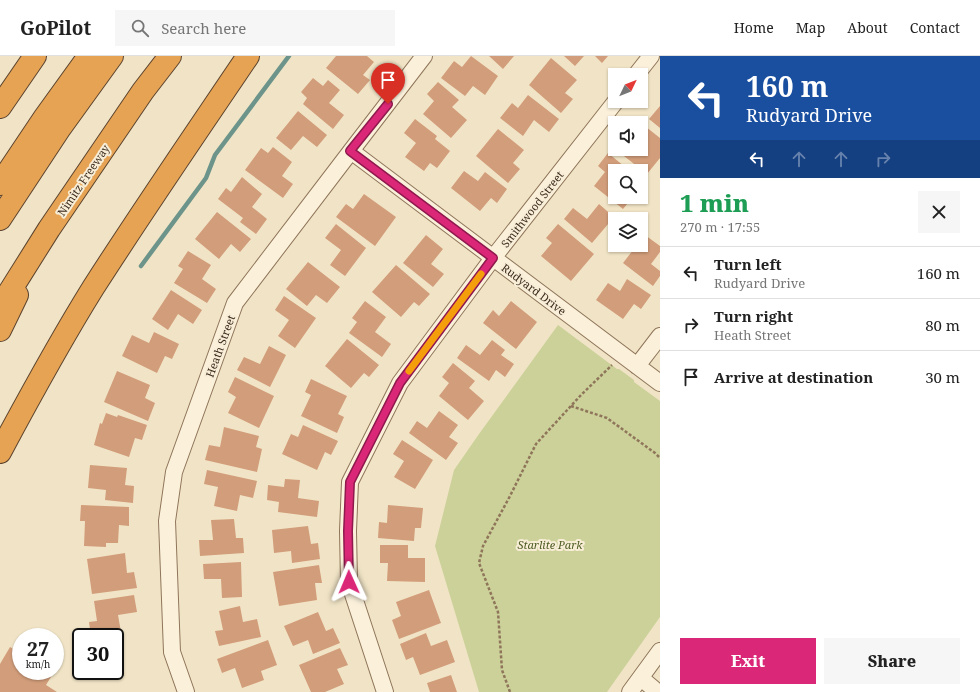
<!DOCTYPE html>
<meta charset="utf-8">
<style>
:root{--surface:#fff;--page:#f6f6f6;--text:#222;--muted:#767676;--line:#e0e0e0;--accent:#db2777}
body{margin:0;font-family:"Noto Serif",serif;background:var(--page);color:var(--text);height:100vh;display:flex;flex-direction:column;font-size:15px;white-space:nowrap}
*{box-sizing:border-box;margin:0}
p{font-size:13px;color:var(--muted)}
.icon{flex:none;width:22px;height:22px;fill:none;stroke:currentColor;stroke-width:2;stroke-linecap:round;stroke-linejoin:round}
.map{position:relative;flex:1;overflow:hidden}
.details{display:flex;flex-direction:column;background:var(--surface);width:320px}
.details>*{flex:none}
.guide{background:#1a4fa0;color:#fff;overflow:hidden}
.needle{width:26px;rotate:47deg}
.fabs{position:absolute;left:608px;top:12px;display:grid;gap:8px}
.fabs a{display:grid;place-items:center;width:40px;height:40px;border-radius:0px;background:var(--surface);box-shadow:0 1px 3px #0004;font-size:20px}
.speed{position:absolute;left:12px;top:572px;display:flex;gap:8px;font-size:20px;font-weight:700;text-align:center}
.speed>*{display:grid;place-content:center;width:52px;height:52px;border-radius:50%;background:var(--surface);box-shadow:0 1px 3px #0004;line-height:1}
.speed small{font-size:10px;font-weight:400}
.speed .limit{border:2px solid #111;border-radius:6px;background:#fff;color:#111}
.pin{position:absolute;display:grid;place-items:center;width:34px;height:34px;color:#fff;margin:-41px -17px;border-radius:50% 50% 50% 0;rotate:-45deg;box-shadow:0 0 4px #0007}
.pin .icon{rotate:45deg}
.me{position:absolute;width:44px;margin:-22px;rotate:359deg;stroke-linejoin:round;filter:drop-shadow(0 0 3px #0008)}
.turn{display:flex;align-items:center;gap:14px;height:84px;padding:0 20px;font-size:18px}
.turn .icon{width:52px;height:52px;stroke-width:2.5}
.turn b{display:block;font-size:28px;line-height:34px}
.lanes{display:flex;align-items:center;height:38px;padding:0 20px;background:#0003;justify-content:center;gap:20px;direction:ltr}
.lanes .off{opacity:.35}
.round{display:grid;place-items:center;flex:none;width:42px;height:42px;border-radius:0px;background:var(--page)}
.summary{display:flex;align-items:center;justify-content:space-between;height:68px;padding:0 20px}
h1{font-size:24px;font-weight:800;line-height:30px;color:#1e9e55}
.primary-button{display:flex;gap:8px;margin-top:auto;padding:8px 20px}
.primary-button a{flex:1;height:46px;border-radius:0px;background:var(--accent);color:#fff;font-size:16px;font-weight:800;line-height:46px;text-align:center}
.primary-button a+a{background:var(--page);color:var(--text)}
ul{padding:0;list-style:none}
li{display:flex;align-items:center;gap:12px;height:52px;padding:0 20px;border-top:1px solid var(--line)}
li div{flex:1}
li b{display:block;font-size:15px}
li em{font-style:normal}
header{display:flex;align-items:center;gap:24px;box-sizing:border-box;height:56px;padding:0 20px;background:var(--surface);border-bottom:1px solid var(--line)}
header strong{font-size:19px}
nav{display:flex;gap:22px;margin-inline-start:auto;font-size:14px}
.search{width:280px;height:36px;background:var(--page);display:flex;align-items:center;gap:10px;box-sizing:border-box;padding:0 14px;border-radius:0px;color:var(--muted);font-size:15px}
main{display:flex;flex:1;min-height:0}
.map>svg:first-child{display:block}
.green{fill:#cbd199}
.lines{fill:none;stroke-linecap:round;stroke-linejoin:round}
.stream{stroke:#6d948a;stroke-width:4.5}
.building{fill:#d29d7a}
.minor-casing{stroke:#8f755a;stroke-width:18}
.highway-casing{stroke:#5c432e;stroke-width:24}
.path{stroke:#8f755a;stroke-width:2.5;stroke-dasharray:3 2;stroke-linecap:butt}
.minor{stroke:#fbf1db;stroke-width:16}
.highway{stroke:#e5a353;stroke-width:22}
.route-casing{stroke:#8e194d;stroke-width:10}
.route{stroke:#db2777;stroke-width:7}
.slow{stroke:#f59e0b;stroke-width:7}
.labels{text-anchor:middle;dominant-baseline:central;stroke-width:4;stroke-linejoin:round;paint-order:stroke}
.street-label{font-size:11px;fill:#3e2d1f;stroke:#f8eed7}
.park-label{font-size:11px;font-style:italic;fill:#4e5c24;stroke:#f8eed7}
</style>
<header>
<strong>GoPilot</strong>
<div class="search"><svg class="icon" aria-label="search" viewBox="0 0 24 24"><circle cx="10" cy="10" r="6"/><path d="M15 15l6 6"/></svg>Search here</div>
<nav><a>Home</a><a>Map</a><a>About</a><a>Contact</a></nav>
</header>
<main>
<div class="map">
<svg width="660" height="636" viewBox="0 0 660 636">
<rect width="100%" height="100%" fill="#f1e4c6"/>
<path class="green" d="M558 269 617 313H619L634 324V326L660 345V561L607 636H479L435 490 454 414 479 378Z"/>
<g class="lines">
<path class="stream" d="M141 210 206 122 215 99 289 0"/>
</g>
<path class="building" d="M336 0H367L374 6 363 19 370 24 358 38 326 12Z
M471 0 498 20 485 39 473 30 465 40 441 22 454 5 462 11Z
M489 0H514L503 13Z
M564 0H584L575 10Z
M595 0H608L602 7Z
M551 2 577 24 565 37 573 43 561 57 529 29Z
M313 22 323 30 328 24 340 34 329 47 344 59 333 73 303 48 307 42 301 36Z
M438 26 459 44 452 51 467 64 451 82 423 58 434 45 427 38Z
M528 39 559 63 549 76 534 64 523 80 500 62 512 47 518 52Z
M660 50V72L649 63Z
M298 55 327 79 317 91 303 80 291 94 276 82Z
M415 63 437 80 435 83 450 95 437 112 430 107 424 115 405 101 416 87 404 77Z
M641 67 660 82V102L647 118 615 93H641Z
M498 73 524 94 513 107 520 113 508 127 476 100Z
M273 91 292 106 282 120 293 128 283 142 245 114 261 92 268 97Z
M608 97 630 115H615V141H633L623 153 594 130 605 116 598 110Z
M464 115 478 125 485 116 507 133 497 147 491 142 480 155 451 132Z
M242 121 262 138 252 151 267 163 256 178 240 166 243 162 218 143 226 132 231 136Z
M364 138 396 161 375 190 336 161 346 148 353 153Z
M599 148 614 161 592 187 564 163 573 152 587 163Z
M217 156 251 183 240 196 231 188 219 203 195 183Z
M336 168 366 192 345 220 330 209 341 194 325 182Z
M558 168 594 198 571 225 541 200 552 187 546 182Z
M426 179 443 193 431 208 444 218 433 231 403 207Z
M645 179 660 190V196L651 208 660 215V220L653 230 623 207 637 189H641V184Z
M188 195 211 209 202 223 216 233 207 247 174 227 183 213 178 210Z
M308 206 340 231 327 247 316 239 307 250 286 233Z
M396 209 430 238 419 250 414 246 401 261 372 236Z
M627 223 651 239 641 253 634 248 623 263 596 244 608 227 620 235Z
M171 234 202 254 193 268 178 258 168 274 152 263Z
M284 240 316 262 295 292 278 280 289 264 275 254Z
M365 245 386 261 375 276 391 288 382 301 349 277 357 266 352 262Z
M511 245 537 266 516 293 483 267 493 254 499 260Z
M154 276 179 288 172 303 165 300 157 317 122 300 132 279 149 287Z
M347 283 379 309 369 321 364 317 351 332 325 310Z
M492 284 505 294 501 299 514 308 505 321 496 314 489 325 457 302 466 289 480 299Z
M269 290 286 299 270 331 237 314 244 301 260 308Z
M453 307 475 325 469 332 484 345 468 364 439 340 449 327 442 321Z
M117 315 150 329 145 342 155 347 148 365 104 346Z
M235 321 274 340 259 372 228 357 236 341 228 336Z
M311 323 347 340 338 358 344 361 337 377 301 360 311 339 305 336Z
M439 355 458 369 449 381 458 387 446 404 409 377 417 365 427 372Z
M106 357 117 361 118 359 147 369 142 384 135 382 129 401 94 389 100 367 102 368Z
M303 369 338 385 331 399 325 396 317 414 282 398 291 378 298 381Z
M224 371 259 380 256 391 262 393 257 416 205 404 209 389 220 391Z
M402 384 433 404 415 433 394 421 404 405 393 398Z
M90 409 127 412 125 429 134 430 133 447 105 444 106 434 88 432Z
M207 414 257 425 253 442 240 439 237 455 214 450 218 431 204 428Z
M285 423 300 424 298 442 319 445 317 461 278 456 279 446 267 444 268 429 284 431Z
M81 449 129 451V470L119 469 118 487H106V491L84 490 85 465H80Z
M388 449 423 452 421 472H415L414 485 378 482 379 466 387 467Z
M234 463 236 482H243L244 497 200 500 199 484H213L211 464Z
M308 470 311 488 318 487 320 503 292 507 291 495 274 497 272 474Z
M380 489H408V502H425V526L387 525 388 507H380Z
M125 497 127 517 134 516 137 532 92 538 87 503Z
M241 506 242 541 222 542 221 523H204L203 508Z
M319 509 322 527H315L317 544 279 550 273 516Z
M429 534 441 567 399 583 392 564 401 560 396 546Z
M134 539 137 556 118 559 121 576 91 581 89 566 97 565 94 545Z
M240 550 243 566 257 563 261 581 219 590 215 575 223 574 219 555Z
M318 556 326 575 333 572 340 587 313 598 308 584 293 590 284 570Z
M426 577 431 590 447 584 455 606 420 619 413 601 406 604 400 588Z
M268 584 277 609 261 615 264 624 242 632 235 612 222 617 217 603Z
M10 591 21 597V615H52L54 616 46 629 57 636H0V608Z
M340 592 348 609 337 613 344 628 325 636H311L299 609Z
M451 619 457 636H430L427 627Z"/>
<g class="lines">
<g class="minor-casing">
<path id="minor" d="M636 19 651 0
M351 95 660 327
M637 310 660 280
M641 622 654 633 656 636
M186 636 172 596 167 465 174 416 235 247 351 95 424 0
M385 636 349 526 348 475 350 426 400 327 493 202 616 45
M630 636 660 595"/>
</g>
<g class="highway-casing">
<path id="highway" d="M0 51 35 0
M0 128 45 61 89 0
M0 163 60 72 112 0
M0 251 49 173 143 35 170 0
M0 274 17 239
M0 396C30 340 60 285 93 232 143 154 196 77 248 0"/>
</g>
<path class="path" d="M571 350 607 362 655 397 660 402
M510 636 502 614 498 556 479 507 483 490 510 440 536 388 581 339 612 309"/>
<use href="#minor" class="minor"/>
<use href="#highway" class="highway"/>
</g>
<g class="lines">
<g class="route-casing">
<path id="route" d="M349 526 348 475 350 426 400 327 493 202 350 95 388 48"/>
</g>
<use href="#route" class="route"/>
<path class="slow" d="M409 315 481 218"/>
</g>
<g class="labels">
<g class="street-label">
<text transform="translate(83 124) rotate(-56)">Nimitz Freeway</text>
<text transform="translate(532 153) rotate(-52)">Smithwood Street</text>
<text transform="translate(534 233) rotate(37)">Rudyard Drive</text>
<text transform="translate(220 290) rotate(-70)">Heath Street</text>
</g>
<g class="park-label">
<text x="550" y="488">Starlite Park</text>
</g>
</g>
</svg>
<div class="fabs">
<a><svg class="needle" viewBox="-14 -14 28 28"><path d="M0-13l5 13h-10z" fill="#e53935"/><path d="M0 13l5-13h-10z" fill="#767676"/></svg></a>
<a><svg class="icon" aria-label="sound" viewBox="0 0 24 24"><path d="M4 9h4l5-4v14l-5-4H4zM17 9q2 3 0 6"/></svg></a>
<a><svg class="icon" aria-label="search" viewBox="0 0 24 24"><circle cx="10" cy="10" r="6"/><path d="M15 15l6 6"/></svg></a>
<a><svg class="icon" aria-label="layers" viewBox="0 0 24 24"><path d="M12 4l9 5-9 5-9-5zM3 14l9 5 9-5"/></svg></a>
</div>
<div class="speed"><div>27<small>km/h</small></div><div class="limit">30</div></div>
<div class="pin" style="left:388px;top:48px;background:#d93025"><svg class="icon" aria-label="arrive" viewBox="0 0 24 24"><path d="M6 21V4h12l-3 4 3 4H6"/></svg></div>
<svg class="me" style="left:349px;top:526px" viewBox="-20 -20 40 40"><path d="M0-17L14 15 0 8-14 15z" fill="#db2777" stroke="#fff" stroke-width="4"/></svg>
</div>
<section class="details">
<div class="guide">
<div class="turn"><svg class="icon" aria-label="left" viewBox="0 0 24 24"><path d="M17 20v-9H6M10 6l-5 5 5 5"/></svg><div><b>160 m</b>Rudyard Drive</div></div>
<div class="lanes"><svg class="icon" aria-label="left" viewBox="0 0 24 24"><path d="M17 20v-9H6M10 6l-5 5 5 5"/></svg><svg class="icon off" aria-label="ahead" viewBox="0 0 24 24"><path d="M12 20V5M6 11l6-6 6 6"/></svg><svg class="icon off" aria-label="ahead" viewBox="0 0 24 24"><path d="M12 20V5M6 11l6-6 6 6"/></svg><svg class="icon off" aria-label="right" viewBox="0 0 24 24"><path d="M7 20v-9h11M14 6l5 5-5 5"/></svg></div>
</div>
<div class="summary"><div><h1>1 min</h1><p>270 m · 17:55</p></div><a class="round"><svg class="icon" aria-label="close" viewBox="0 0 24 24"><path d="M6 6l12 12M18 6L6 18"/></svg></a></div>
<ul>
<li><svg class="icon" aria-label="left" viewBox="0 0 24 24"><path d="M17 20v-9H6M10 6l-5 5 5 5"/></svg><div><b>Turn left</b><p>Rudyard Drive</p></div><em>160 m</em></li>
<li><svg class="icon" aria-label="right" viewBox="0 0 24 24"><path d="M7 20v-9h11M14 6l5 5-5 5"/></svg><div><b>Turn right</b><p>Heath Street</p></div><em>80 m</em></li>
<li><svg class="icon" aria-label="arrive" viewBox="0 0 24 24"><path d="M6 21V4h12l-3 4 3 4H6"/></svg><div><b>Arrive at destination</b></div><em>30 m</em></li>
</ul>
<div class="primary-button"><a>Exit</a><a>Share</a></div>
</section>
</main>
